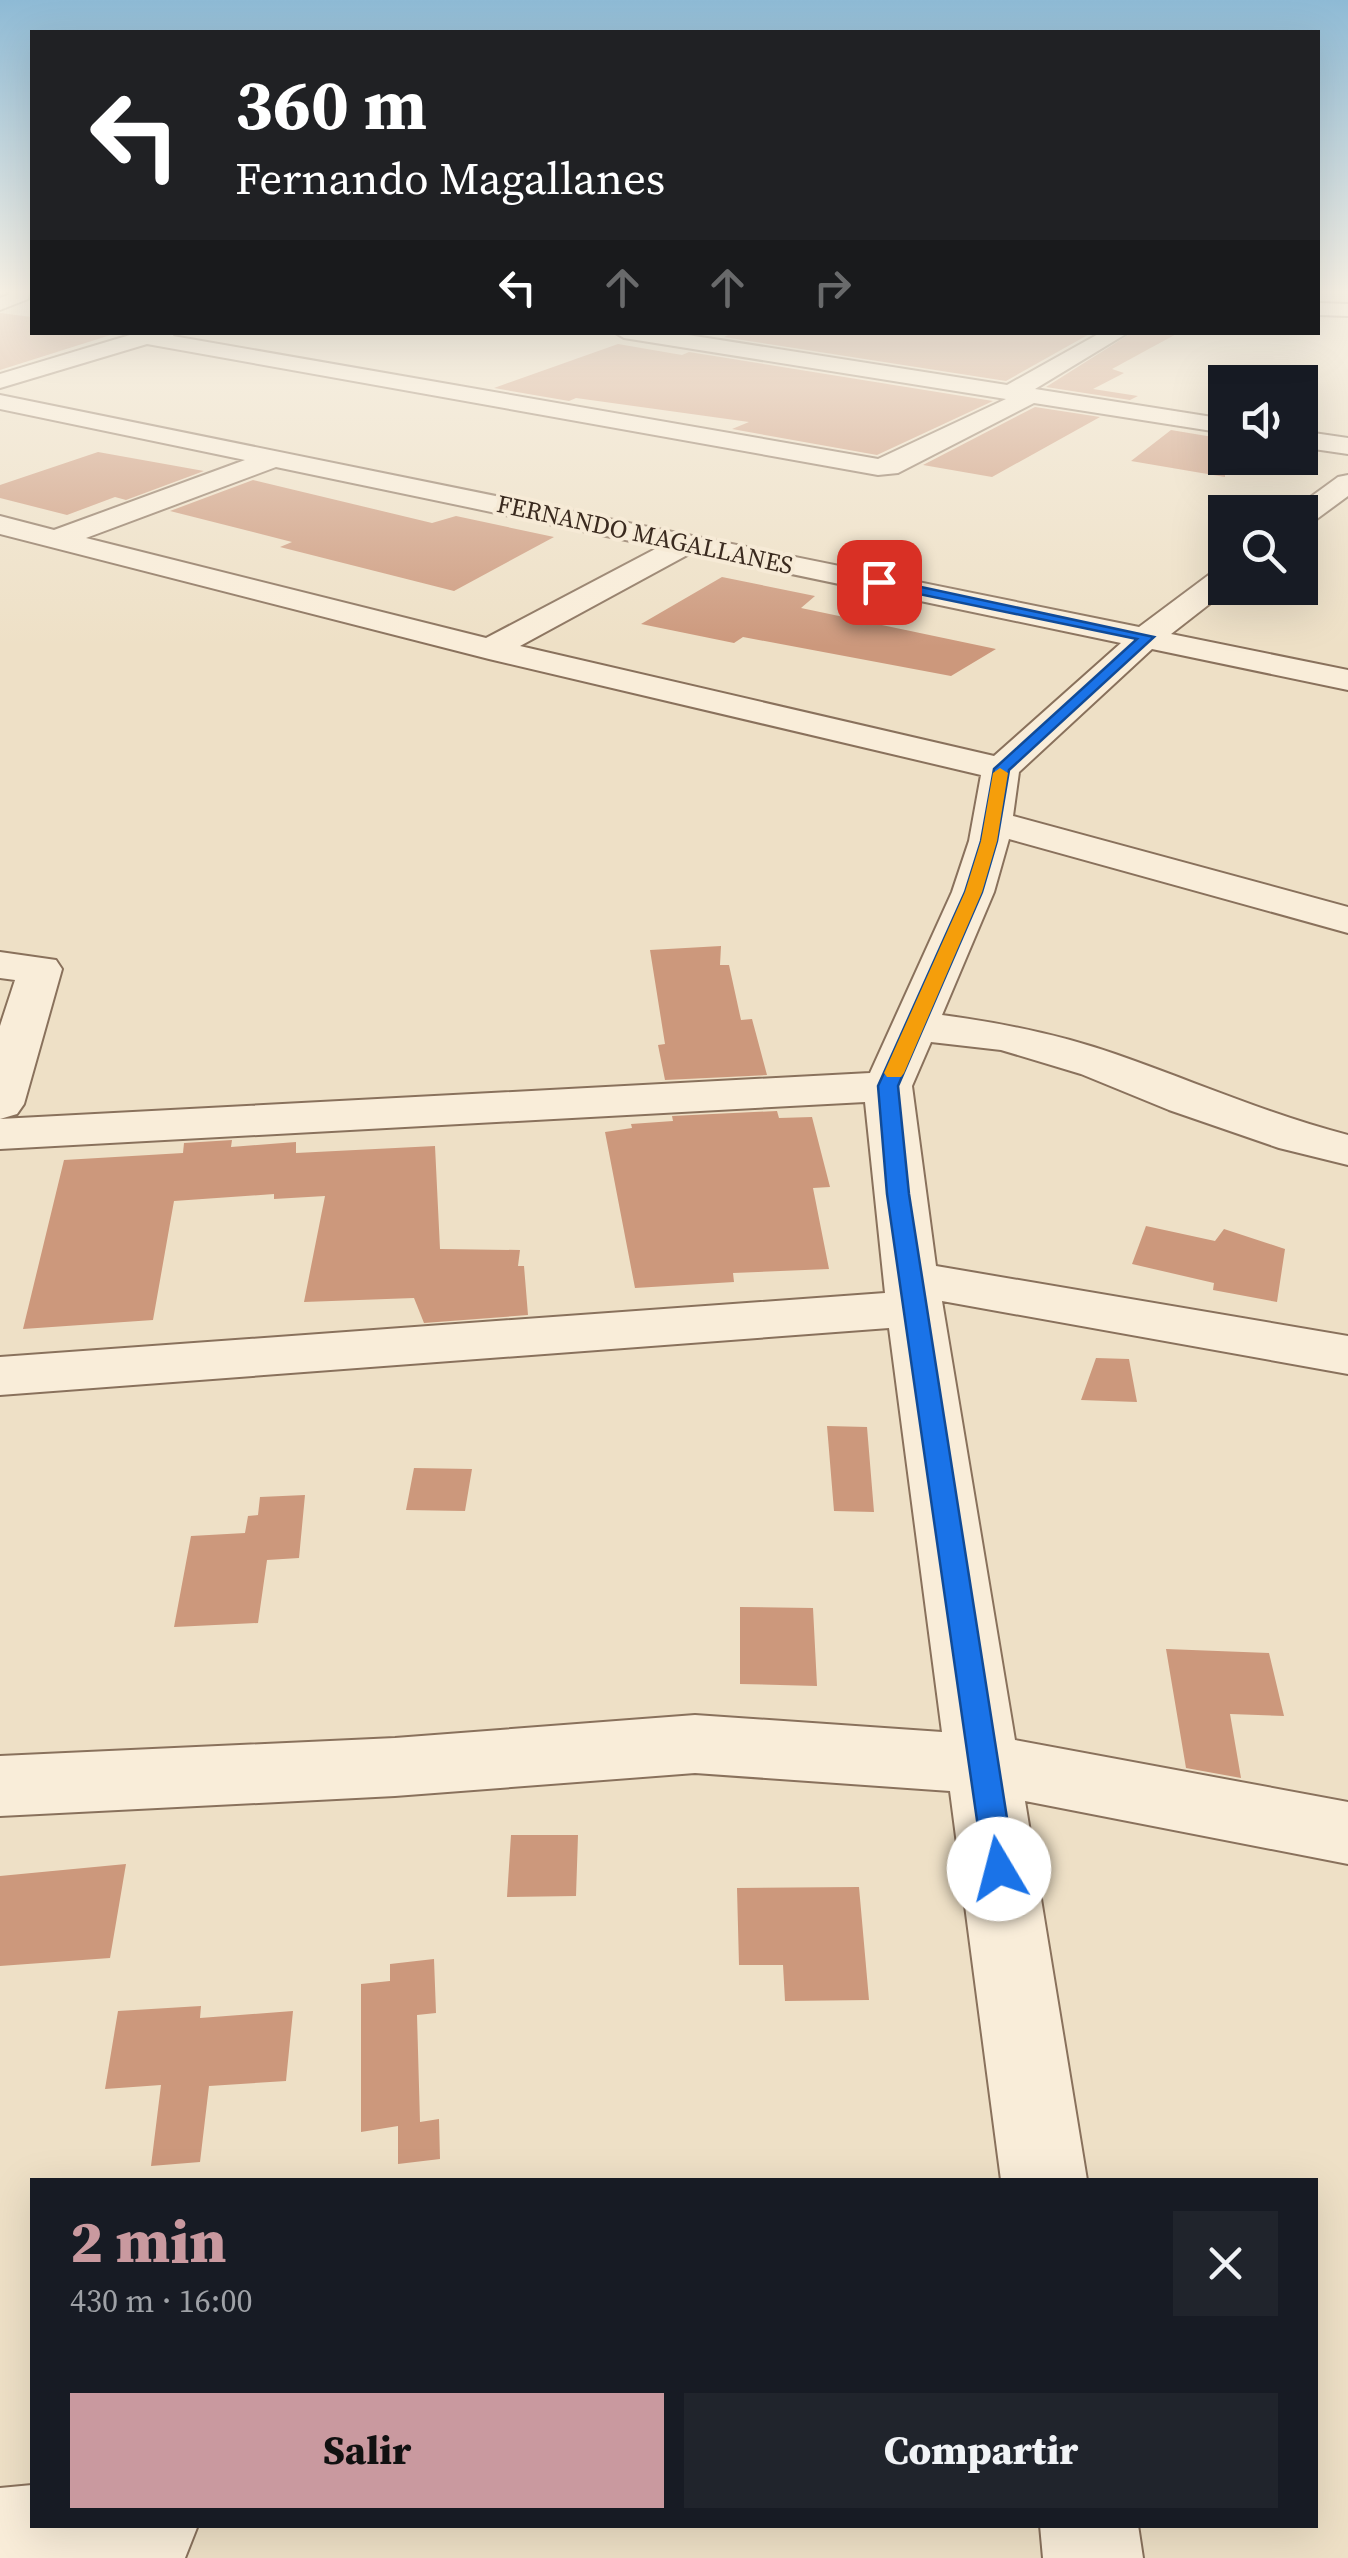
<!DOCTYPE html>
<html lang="es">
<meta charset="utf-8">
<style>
:root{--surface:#171b24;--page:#20242c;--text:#f1f3f6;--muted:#9ea1a6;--accent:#c9999f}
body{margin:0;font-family:"Source Serif 4",serif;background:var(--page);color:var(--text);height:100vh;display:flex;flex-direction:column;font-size:38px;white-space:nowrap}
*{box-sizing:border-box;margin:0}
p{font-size:32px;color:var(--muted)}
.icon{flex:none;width:55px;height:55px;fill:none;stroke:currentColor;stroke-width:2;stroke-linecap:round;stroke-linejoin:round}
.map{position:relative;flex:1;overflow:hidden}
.drawer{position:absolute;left:30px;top:2178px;width:1288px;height:350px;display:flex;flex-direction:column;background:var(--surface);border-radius:0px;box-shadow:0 10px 40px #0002}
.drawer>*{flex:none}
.hud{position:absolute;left:30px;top:30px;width:1290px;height:305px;border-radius:0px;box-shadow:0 10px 40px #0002;background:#202124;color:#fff;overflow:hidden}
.tools{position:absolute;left:1208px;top:365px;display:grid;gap:20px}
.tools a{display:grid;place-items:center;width:110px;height:110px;border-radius:0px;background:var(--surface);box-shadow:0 10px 40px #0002;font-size:50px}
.pin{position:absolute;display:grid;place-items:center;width:85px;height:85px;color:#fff;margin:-42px;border-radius:20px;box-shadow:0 5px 15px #0006}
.me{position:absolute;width:110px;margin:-55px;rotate:352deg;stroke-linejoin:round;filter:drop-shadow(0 0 8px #0008)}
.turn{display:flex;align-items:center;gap:35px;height:210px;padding:0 40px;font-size:45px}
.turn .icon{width:130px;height:130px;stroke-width:2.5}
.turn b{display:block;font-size:70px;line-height:85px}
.lanes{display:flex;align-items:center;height:95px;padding:0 40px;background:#0003;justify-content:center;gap:50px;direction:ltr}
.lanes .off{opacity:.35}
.round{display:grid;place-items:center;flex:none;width:105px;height:105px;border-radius:0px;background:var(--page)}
.overview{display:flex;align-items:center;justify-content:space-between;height:170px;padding:0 40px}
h1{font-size:60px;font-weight:800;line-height:75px;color:var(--accent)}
.primary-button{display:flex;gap:20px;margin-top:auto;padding:20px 40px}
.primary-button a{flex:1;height:115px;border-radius:0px;background:var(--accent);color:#111;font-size:40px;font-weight:800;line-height:115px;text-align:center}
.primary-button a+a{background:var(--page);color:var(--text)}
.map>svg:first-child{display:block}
.building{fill:#cc987c}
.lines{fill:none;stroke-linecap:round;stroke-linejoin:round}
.minor-casing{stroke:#89715c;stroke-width:4}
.minor{fill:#f9edd9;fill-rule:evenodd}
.route{fill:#1a73e8;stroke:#114b97;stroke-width:2.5}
.slow{fill:#f59e0b}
.labels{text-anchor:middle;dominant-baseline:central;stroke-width:8;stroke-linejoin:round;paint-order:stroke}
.far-street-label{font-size:25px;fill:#3a2a1f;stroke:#f6ead6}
</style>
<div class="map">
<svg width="1348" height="2558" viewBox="0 0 1348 2558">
<rect width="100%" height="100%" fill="#eee0c6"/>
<path class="building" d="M0 313 32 317V332H120L0 370Z
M735 332H1093L1006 381 724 337Z
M1133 332H1180L1112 369 1124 373 1093 389 1138 396 1130 400 1046 387Z
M618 344 682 355 689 352 993 401 877 455 732 429 749 422 576 398 569 401 494 388Z
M1035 407 1100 417 992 477 923 465Z
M1171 430 1225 439V477L1131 461Z
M98 452 204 471 126 500 115 497 67 515 0 498V485Z
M253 480 432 523 456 516 554 537 454 591 280 547 292 542 170 511Z
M722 577 815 596 801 608 996 649 951 676 743 637 734 643 641 624Z
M721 946 720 965H729L741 1020 752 1019 767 1075 665 1080 658 1045 665 1044 650 950Z
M777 1111 779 1118 812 1117 830 1187 813 1188 829 1269 733 1273 734 1282 635 1288 605 1132 632 1128 631 1124 673 1121 672 1116Z
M232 1140 231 1147 296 1142V1153L435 1146 440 1249 520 1250 518 1266H524L528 1315 424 1323 414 1298 304 1302 325 1196 274 1199V1194L174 1201 153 1320 23 1329 64 1160 183 1153 184 1143Z
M1146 1226 1215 1241 1224 1229 1285 1249 1277 1302 1213 1290 1214 1283 1132 1264Z
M1096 1358 1129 1359 1137 1402 1081 1400Z
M827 1426 867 1427 874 1512 834 1511Z
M414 1468 472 1469 465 1511 406 1510Z
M305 1495 299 1558 267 1560 258 1623 174 1627 191 1536 245 1533 248 1516 258 1515 260 1497Z
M740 1607 813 1608 817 1686 740 1684Z
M1166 1649 1269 1653 1284 1716 1230 1714 1241 1778 1186 1768Z
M511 1835H578L576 1896 507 1897Z
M126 1864 110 1958 0 1966V1876Z
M859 1887 869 2000 785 2001 783 1965H739L737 1888Z
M434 1959 436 2013 417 2015 420 2122 439 2119 440 2159 398 2164V2126L361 2132V1984L390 1981V1964Z
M201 2006 200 2018 293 2011 286 2081 209 2086 200 2162 151 2166 161 2085 105 2089 118 2011Z"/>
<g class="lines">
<g class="minor-casing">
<path id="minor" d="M9 289H29L28 299 0 310V298L8 295Z
M1318 303 1348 304V316L1318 315Z
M140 332H175L173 336 878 459 1006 399 624 338 614 332H669L1007 385 1102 332H1129L1035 389 1225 419V433L1034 403 898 473 878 475 147 344 0 388V374Z
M0 395 1139 627 1214 571 1225 568V588H1230L1171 634 1348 670V690L1152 649 1019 772 1013 816 1348 907V933L1009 839 994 892 942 1015C1001 1023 1058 1034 1115 1054 1193 1081 1267 1114 1348 1135V1165L1279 1148 1169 1110 1081 1074 1001 1050 931 1042 912 1086 936 1266 1348 1336V1374L942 1301 1015 1740 1348 1802V1864L1025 1801 1087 2180H1001L950 1791 695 1773 395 1796 0 1816V1756L395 1738 695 1715 942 1732 889 1328 0 1395V1357L885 1293 865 1102 0 1149V1119L870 1073 952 892 969 841 981 775 489 659 0 534V516L54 530 245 460 0 409ZM276 467 659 547 486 638 86 538ZM691 553 1121 643 994 756 520 646Z
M1300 431 1348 438V454L1300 447Z
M1348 475V496L1310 524 1300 526V512H1290L1338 477Z
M0 952 56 960 62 969 24 1104 17 1114 0 1119V1026L15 980 0 978Z
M32 2485V2525H198L185 2558H0V2488Z
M1040 2525H1138L1143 2558H1043Z"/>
</g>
<use href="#minor" class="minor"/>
</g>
<linearGradient id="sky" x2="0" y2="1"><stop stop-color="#8ebad5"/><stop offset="0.45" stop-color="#f7f1e5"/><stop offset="1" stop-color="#f7f1e5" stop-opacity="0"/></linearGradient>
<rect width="1348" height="647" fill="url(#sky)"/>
<path class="route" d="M879 578 1154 637 1009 770 997 841 982 892 898 1086 909 1194 1015 1869 1010 1878 999 1882 988 1878 984 1869 887 1194 878 1086 965 892 981 841 994 769 1137 639 875 585 873 582Z"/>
<path class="slow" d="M1000 768 1008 773 997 841 982 892 904 1073 901 1077H887L884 1073 965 892 981 841 993 773Z"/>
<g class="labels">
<g class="far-street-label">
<text transform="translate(645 534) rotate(12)">FERNANDO MAGALLANES</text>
</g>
</g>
</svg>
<div class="tools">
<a><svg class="icon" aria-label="sound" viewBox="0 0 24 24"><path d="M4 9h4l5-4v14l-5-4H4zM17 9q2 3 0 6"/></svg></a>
<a><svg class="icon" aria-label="search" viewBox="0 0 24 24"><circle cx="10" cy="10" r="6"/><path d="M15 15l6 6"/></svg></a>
</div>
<div class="pin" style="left:879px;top:582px;background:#d93025"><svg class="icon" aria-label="arrive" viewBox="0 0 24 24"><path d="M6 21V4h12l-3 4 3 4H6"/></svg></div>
<svg class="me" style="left:999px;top:1869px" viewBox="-20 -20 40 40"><circle r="19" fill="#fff"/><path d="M0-13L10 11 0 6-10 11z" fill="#1a73e8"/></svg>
<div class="hud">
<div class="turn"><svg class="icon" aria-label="left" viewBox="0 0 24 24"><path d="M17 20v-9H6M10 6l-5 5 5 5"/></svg><div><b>360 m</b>Fernando Magallanes</div></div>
<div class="lanes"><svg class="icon" aria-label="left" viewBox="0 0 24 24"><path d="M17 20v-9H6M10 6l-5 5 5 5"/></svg><svg class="icon off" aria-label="ahead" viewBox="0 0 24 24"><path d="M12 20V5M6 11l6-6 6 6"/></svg><svg class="icon off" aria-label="ahead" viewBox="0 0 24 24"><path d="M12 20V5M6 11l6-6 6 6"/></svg><svg class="icon off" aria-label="right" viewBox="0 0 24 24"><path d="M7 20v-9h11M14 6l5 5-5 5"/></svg></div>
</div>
<section class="drawer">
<div class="overview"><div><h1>2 min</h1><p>430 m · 16:00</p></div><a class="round"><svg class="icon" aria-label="close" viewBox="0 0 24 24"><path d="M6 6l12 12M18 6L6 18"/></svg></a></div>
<div class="primary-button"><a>Salir</a><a>Compartir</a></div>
</section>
</div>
